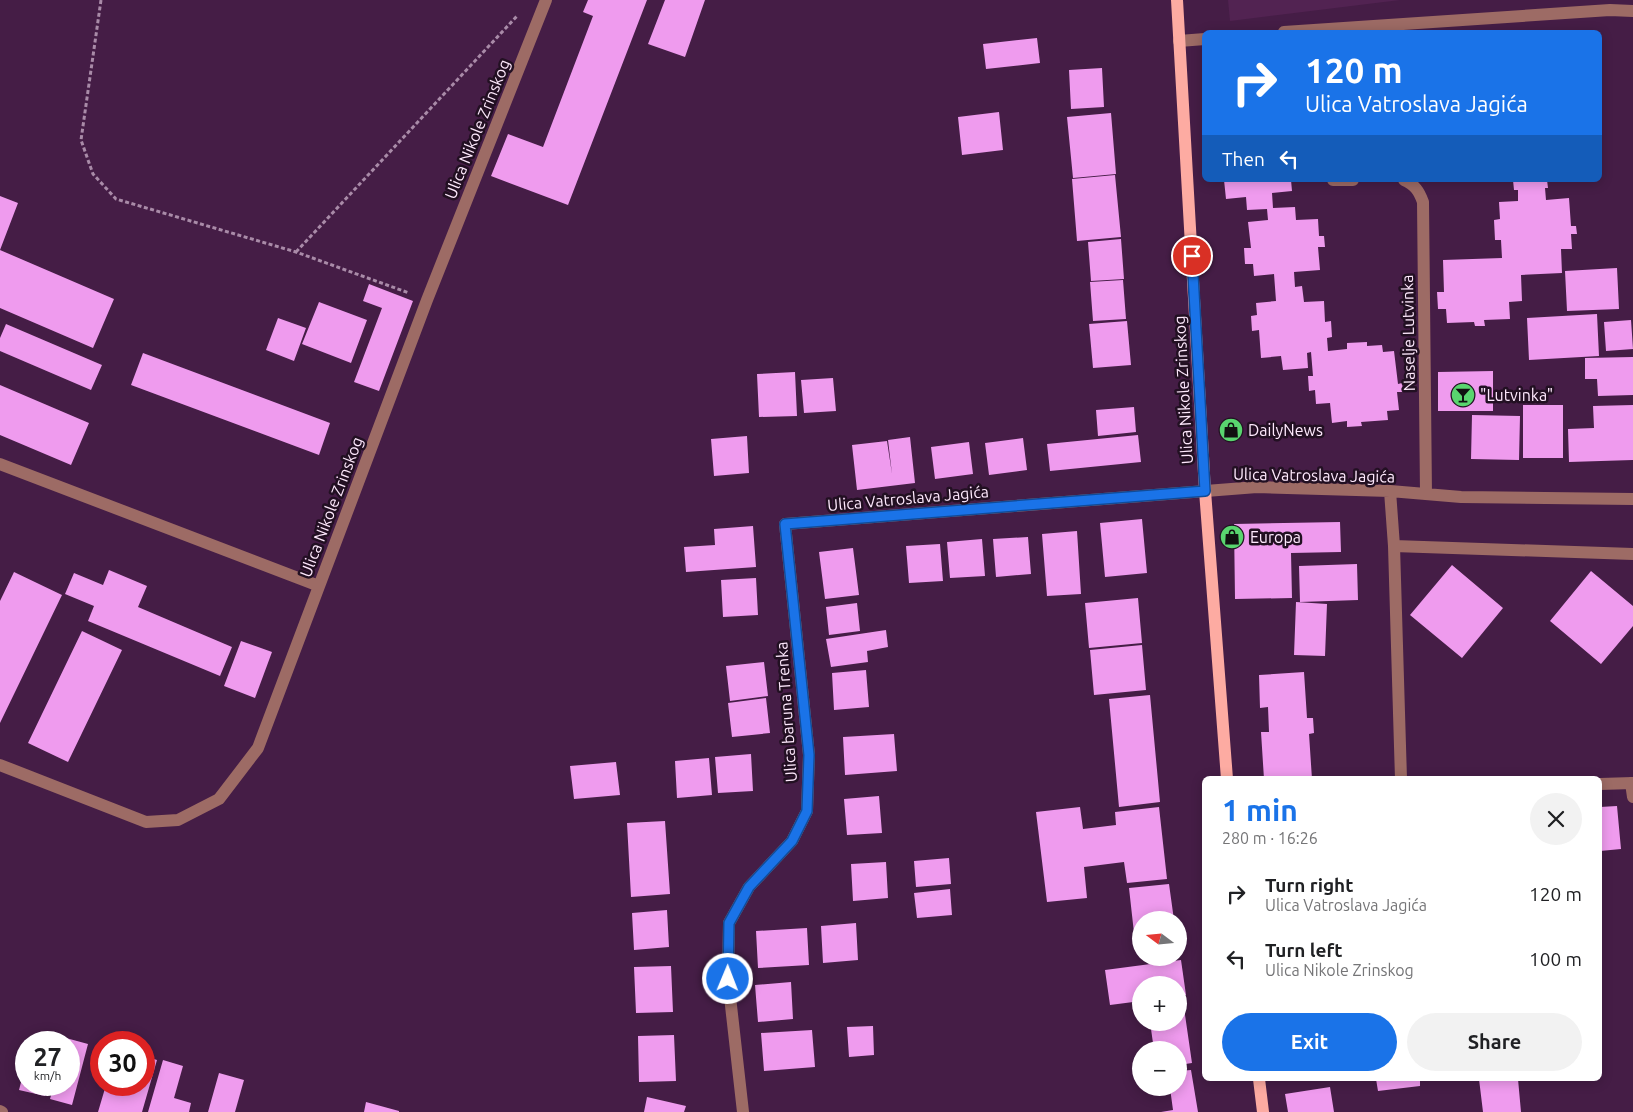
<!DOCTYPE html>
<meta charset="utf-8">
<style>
:root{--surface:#fff;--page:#f2f2f2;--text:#202124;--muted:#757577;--accent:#1a73e8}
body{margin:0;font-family:Ubuntu,sans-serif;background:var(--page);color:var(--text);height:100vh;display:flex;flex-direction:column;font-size:19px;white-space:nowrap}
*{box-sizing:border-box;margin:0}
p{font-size:16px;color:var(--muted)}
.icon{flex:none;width:28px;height:28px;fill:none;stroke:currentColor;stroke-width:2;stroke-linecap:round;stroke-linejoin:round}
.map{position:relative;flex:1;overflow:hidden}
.drawer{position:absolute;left:1202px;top:776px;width:400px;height:305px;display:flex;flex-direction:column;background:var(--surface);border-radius:8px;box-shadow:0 2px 12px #0003}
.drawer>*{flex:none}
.guide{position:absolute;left:1202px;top:30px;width:400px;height:152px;border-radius:8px;box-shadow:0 2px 12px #0003;background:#1a73e8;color:#fff;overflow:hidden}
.needle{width:32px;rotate:286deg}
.tools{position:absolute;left:1132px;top:911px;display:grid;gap:10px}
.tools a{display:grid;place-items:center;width:55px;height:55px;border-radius:50%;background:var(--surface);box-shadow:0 2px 12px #0003;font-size:25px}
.speed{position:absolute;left:15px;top:1031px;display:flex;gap:10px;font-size:25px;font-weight:700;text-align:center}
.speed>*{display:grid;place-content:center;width:65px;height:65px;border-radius:50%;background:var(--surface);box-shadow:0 2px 12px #0003;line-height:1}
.speed small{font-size:12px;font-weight:400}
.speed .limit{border:8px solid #d22;background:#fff;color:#111}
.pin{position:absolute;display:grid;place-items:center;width:42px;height:42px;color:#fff;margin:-21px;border:2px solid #fff;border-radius:50%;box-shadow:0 1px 5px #0007}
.me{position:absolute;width:55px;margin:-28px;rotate:1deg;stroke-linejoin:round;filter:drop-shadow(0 0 4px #0008)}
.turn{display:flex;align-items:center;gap:18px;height:105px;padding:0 20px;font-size:22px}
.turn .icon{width:65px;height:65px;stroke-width:2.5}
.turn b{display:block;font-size:35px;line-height:42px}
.then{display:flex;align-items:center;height:48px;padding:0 20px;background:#0003;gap:10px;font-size:19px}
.round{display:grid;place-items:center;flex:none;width:52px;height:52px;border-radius:26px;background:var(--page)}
.summary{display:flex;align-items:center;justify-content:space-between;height:85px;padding:0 20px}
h1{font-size:30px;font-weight:700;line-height:38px;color:var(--accent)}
.action{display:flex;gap:10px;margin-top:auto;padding:10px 20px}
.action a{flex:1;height:58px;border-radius:30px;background:var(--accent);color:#fff;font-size:20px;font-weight:700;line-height:58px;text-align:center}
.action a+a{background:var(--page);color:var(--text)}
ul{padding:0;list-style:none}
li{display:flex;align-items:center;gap:15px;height:65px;padding:0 20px}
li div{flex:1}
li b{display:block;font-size:19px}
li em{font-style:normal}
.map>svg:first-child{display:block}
.built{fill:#522352}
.building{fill:#ef9bee}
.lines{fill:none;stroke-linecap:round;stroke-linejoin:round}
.path{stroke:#a98ba8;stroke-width:3;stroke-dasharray:4 2.5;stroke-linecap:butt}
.minor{stroke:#9d6b65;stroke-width:12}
.major{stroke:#fdaba2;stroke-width:12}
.route-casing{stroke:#114b97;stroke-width:12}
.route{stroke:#1a73e8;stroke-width:9}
.labels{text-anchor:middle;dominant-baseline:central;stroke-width:5;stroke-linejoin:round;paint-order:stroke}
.street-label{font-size:16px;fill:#fee9fd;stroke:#221022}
.poi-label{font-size:16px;fill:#fee9fd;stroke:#221022;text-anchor:start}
</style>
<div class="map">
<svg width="1633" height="1112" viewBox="0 0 1633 1112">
<rect width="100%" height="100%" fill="#451d46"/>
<path class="built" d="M1228 0H1400L1230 21Z"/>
<path class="building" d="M588 0H647L568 205 491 176 508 134 543 147 593 16 583 12Z
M665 0H705L685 57 648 44Z
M1037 38 1040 63 986 69 983 44Z
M1102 68 1104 107 1071 109 1069 70Z
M999 112 1003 150 962 155 958 117Z
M1111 113 1116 174 1073 178 1067 117Z
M1115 175 1121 237 1077 241 1072 179Z
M1224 180H1291L1292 191 1272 193 1273 208 1295 207 1296 220 1318 219 1319 236H1324L1325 247H1318L1320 270 1294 272 1295 287 1302 286 1304 302 1324 301 1325 322 1331 321 1332 337 1327 338 1328 351 1347 349V343L1367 342V346L1382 345 1383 352 1394 351 1398 384 1402 383 1403 392H1397L1399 410 1387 411 1388 420 1361 422 1362 426 1347 427V421L1332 423 1330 403 1316 404 1315 390 1309 391 1308 376H1313L1311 352 1307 353 1308 368 1283 370 1281 356 1261 358 1259 330 1252 331 1251 316 1257 315 1256 303 1276 301 1274 274 1254 276 1253 264H1245L1244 248H1251L1248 222 1268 220 1267 209 1247 210 1246 197 1226 199Z
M1513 180H1547L1548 188H1545L1546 200 1569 198 1571 226H1576L1577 234H1571L1572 249H1561L1562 273 1521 275 1522 301 1509 302 1510 319 1484 320 1485 326H1475L1474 322 1447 323 1446 309H1438L1437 292H1444L1443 260 1502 258 1501 240H1495L1494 220 1500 219 1499 202 1518 201V190H1514Z
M0 196 18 203 0 250Z
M1121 239 1124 279 1091 281 1088 242Z
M0 250 114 299 93 348 0 308Z
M1617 268 1619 309 1567 311 1565 271Z
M1123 280 1126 319 1093 321 1090 282Z
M369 284 413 301 379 391 354 382 382 308 363 301Z
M319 302 367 320 351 363 302 344Z
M1597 314 1599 356 1529 360 1527 318Z
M278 318 306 328 294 361 266 350Z
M1631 320 1633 349 1606 351 1604 322Z
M1127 321 1131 365 1093 368 1089 324Z
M6 324 102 365 91 390 0 351V338Z
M143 353 330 423 319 455 131 385Z
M1633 357V395L1598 396 1597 379H1585V358Z
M1493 371V411H1438V372Z
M795 372 797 416 759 417 757 374Z
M833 378 836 411 804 413 801 380Z
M0 385 89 423 71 465 0 435Z
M1523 405H1563V458H1523Z
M1633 405V460L1569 462 1568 429 1594 428 1593 406Z
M1134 407 1136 432 1098 436 1096 410Z
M1472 415 1520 416 1519 460 1471 459Z
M1138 435 1141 462 1050 471 1047 444Z
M747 436 749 473 714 476 711 439Z
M910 437 915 483 857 490 852 445 887 441 892 474 888 440Z
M1023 438 1027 470 989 475 985 443Z
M969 442 973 474 935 479 931 447Z
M1142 519 1147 573 1105 577 1100 523Z
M1340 522 1341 552 1291 553 1292 598 1235 599 1234 524Z
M753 526 756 567 686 572 684 547 715 545 714 529Z
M1077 531 1081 594 1047 596 1042 534Z
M1028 537 1031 574 996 577 993 539Z
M982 539 985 576 950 578 947 542Z
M940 544 943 581 909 583 906 546Z
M853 548 859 595 825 599 819 552Z
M1357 564 1358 600 1300 602 1299 566Z
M1452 565 1503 608 1462 658 1410 615Z
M109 570 147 586 138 607 232 647 220 676 88 621 94 606 65 594 74 573 103 585Z
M1591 571 1633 606V626L1601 664 1550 621Z
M14 572 62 595 0 723V601Z
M756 578 758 615 723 617 721 580Z
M1138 598 1142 643 1089 648 1085 603Z
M1296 602 1327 604 1325 656 1294 655Z
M857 603 860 631 829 635 826 607Z
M886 630 888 647 867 651 868 662 831 667 826 639Z
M82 631 122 650 68 762 28 743Z
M241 641 272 652 255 698 224 686Z
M1142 645 1146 690 1094 695 1090 650Z
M764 662 768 696 730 701 726 666Z
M866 670 869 707 834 710 832 673Z
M1304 672 1307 718H1313L1314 733 1309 734 1312 779H1264L1261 732H1269L1268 707 1260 708 1259 675Z
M1150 695 1160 802 1119 807 1109 699Z
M766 698 770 733 732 737 728 703Z
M894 734 897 771 845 775 843 737Z
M751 754 753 791 718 793 715 757Z
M709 758 712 795 677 798 675 761Z
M616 762 620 795 574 799 570 766Z
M879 796 882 833 847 835 844 799Z
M1617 806 1621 849 1600 851V807Z
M1080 807 1083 829 1116 825 1115 812 1159 807 1167 879 1127 883 1124 862 1084 867 1087 898 1047 902 1036 812Z
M665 821 670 894 631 897 627 823Z
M949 858 951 884 916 887 914 861Z
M886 862 888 898 853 901 851 864Z
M1169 884 1174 920H1141V950L1136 951 1129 888Z
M950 889 952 915 917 918 914 893Z
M667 910 669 947 634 950 632 913Z
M856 923 858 960 823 963 821 926Z
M807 928 809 965 758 968 756 931Z
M1181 960 1186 995 1179 996V985H1141V1001L1110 1005 1105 970Z
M671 966 673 1012 636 1013 634 967Z
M791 982 793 1019 758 1022 755 985Z
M1179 1001H1183L1192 1063 1179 1065V1050H1154L1150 1022H1179Z
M873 1026 874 1055 849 1057 847 1027Z
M812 1030 815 1067 764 1071 761 1033Z
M674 1035 676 1081 639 1082 638 1036Z
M66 1038 88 1044 72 1105 50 1099 54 1085H69V1042H65Z
M144 1056 157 1060 142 1112H98L106 1085H144Z
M163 1060 183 1066 174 1098 191 1103 189 1112H148Z
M26 1063V1085H48L45 1096 19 1090Z
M1191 1070 1198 1112H1161L1173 1110 1170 1088H1179V1071Z
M219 1073 244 1080 235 1112H208Z
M1376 1079H1420V1086L1378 1091Z
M1479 1079H1518L1521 1112H1483Z
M1330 1087 1334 1112H1288L1285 1094Z
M647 1097 686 1106 684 1112H644Z
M366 1102 399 1111V1112H364Z"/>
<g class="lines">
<path class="path" d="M101 0 81 140 93 174 116 199 296 252 409 293
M296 252 518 15"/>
<path class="minor" d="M1284 32 1610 10 1633 11
M1179 41 1205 39
M1333 180H1353
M1404 180C1415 185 1419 191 1423 202L1426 494
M0 464 319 586
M1390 491 1394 546 1401 779
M1394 546 1633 554
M0 765 146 822 178 820 219 799 258 748 427 300 546 0
M1631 783 1633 797
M1600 784 1633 783
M0 1111 2 1112
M743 1112 728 979 729 923 749 887 792 841 807 811 809 755 785 524 1257 487 1390 491 1461 497 1633 499"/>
<path class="major" d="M1177 0 1205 491 1227 779
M1259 1079 1263 1112"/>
</g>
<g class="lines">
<g class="route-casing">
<path id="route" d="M728 979 729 923 749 887 792 841 807 811 809 755 785 524 1205 491 1192 256"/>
</g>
<use href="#route" class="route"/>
</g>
<defs>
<g id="bar-disc" transform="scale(1.25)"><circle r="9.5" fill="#59d56f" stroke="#221022"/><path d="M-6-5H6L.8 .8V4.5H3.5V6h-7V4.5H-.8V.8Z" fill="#111"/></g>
<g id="shop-disc" transform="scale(1.25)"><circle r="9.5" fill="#59d56f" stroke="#221022"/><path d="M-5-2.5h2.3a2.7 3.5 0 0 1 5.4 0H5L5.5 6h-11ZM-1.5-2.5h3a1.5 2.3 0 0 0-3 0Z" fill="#111"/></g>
</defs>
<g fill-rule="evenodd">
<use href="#bar-disc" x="1463" y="395"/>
<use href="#shop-disc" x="1231" y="430"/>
<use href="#shop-disc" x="1232" y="537"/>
</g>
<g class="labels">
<g class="street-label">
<text transform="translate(477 129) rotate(-68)">Ulica Nikole Zrinskog</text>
<text transform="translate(1408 333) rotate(-91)">Naselje Lutvinka</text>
<text transform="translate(1183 390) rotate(-93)">Ulica Nikole Zrinskog</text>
<text transform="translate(1314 475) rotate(1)">Ulica Vatroslava Jagića</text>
<text transform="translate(908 498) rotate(-5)">Ulica Vatroslava Jagića</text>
<text transform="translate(331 507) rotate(-69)">Ulica Nikole Zrinskog</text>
<text transform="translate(786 712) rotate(-94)">Ulica baruna Trenka</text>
</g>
<g class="poi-label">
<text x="1480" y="395">"Lutvinka"</text>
<text x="1248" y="430">DailyNews</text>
<text x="1250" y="537">Europa</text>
</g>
</g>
</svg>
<div class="tools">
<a><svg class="needle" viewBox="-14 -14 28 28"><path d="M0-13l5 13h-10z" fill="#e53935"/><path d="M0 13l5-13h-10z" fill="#757577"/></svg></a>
<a>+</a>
<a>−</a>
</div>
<div class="speed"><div>27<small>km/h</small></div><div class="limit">30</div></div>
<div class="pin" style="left:1192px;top:256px;background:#d93025"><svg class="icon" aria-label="arrive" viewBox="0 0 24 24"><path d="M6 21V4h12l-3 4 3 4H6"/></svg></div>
<svg class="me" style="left:728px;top:979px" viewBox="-20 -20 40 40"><circle r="17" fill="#1a73e8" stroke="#fff" stroke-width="3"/><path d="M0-11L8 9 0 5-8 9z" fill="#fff"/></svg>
<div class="guide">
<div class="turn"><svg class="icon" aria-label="right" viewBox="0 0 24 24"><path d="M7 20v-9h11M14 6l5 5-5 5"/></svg><div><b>120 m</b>Ulica Vatroslava Jagića</div></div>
<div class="then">Then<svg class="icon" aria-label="left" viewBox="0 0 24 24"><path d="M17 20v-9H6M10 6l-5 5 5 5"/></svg></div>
</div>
<section class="drawer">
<div class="summary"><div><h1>1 min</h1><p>280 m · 16:26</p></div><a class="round"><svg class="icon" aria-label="close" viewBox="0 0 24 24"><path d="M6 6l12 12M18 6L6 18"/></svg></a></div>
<ul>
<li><svg class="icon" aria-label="right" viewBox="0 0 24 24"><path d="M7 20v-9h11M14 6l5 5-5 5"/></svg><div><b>Turn right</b><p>Ulica Vatroslava Jagića</p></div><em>120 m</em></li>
<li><svg class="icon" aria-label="left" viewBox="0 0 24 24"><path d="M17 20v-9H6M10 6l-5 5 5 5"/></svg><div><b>Turn left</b><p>Ulica Nikole Zrinskog</p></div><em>100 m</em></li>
</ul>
<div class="action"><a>Exit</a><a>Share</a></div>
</section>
</div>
